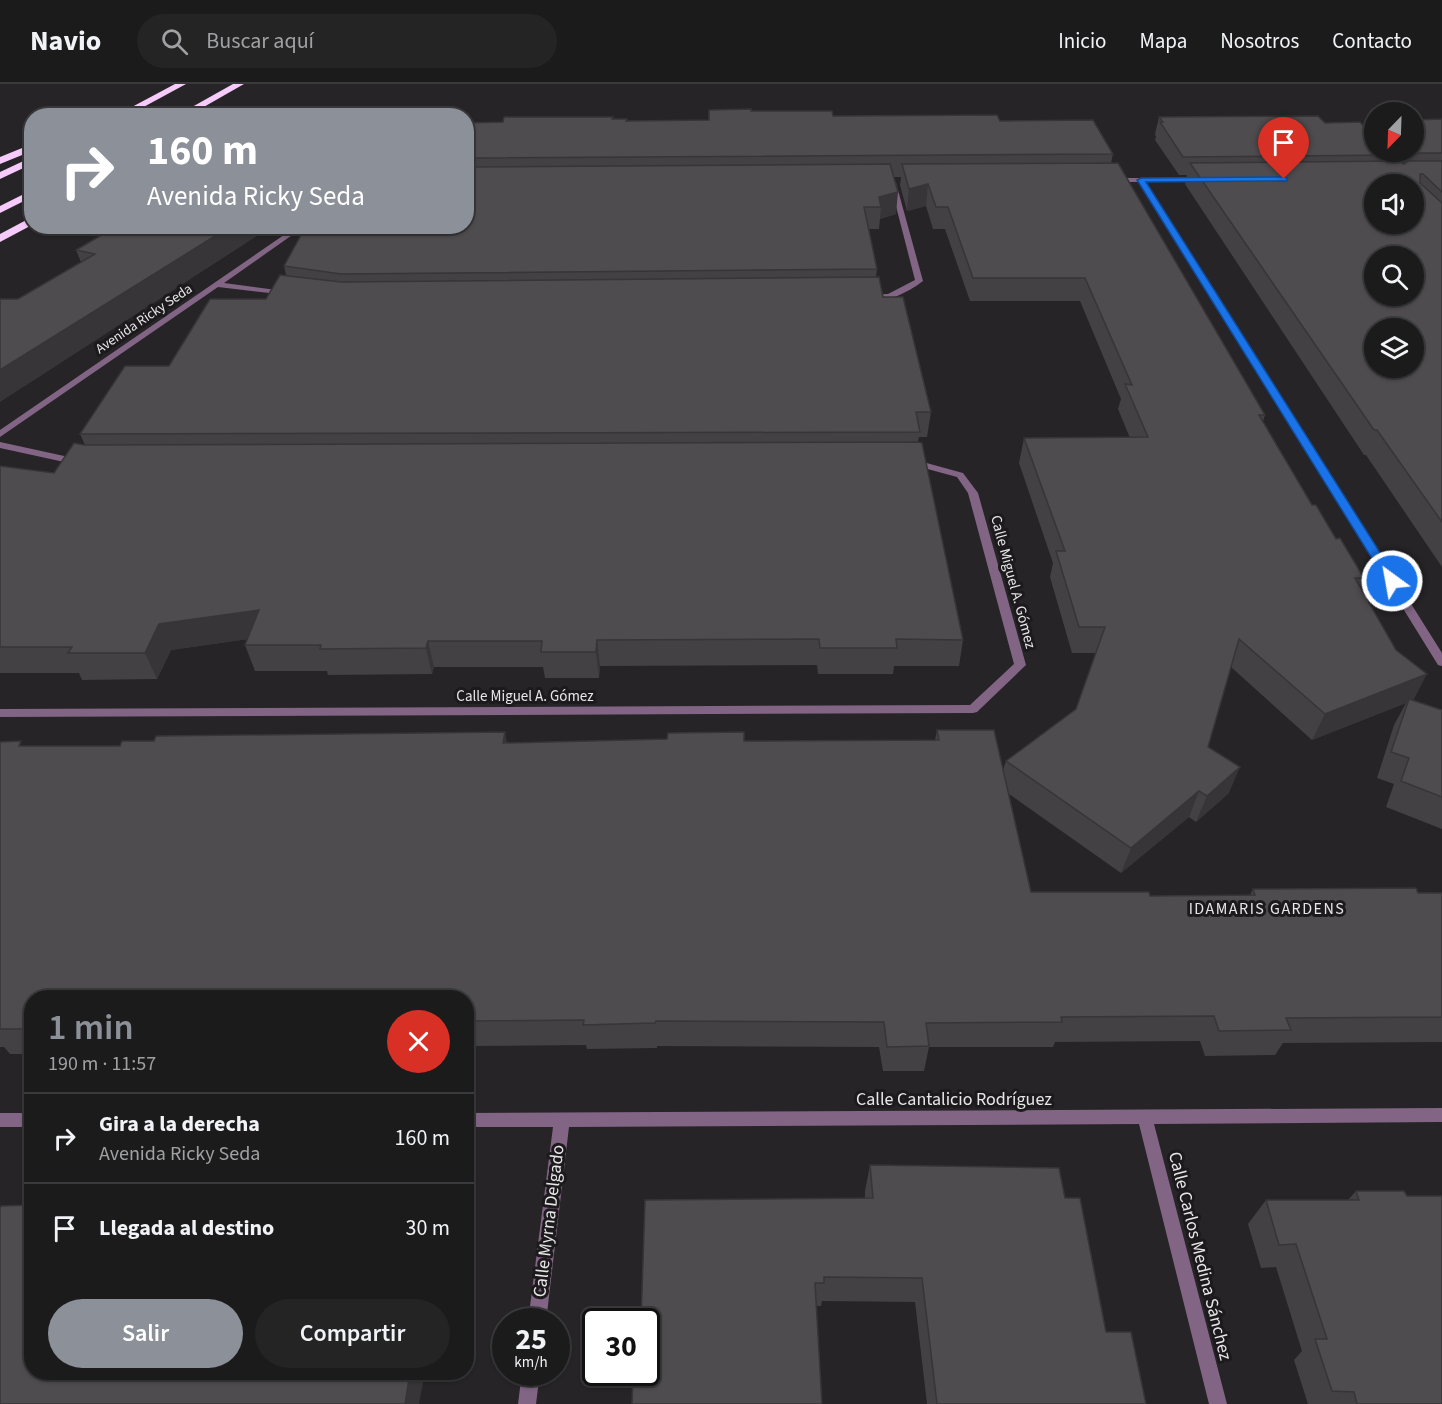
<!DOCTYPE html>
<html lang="es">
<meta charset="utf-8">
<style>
:root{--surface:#1c1b1c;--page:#252425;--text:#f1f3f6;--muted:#a0a1a3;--line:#3a393b;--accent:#8c9099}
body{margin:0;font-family:"Source Sans 3",sans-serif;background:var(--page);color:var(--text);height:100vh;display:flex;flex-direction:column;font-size:22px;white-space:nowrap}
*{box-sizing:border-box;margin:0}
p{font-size:20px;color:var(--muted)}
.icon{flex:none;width:33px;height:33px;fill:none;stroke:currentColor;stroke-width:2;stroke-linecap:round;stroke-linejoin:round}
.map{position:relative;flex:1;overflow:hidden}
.panel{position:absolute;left:24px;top:906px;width:450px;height:390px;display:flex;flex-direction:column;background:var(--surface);border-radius:24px;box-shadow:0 2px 4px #0004,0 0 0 2px var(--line)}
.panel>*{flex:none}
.hud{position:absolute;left:24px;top:24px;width:450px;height:126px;border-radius:24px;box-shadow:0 2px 4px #0004,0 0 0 2px var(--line);background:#8c9099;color:#fff;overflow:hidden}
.needle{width:39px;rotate:203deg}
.fabs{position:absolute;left:1364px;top:18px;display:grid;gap:12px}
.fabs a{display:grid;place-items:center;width:60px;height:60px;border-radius:50%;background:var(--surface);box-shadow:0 2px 4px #0004,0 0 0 2px var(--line);font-size:30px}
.speed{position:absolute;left:492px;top:1224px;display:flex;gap:12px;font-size:30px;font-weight:700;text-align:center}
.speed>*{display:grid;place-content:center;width:78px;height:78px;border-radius:50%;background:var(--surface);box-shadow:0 2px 4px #0004,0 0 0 2px var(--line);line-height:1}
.speed small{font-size:15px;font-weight:400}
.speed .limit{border:3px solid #111;border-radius:9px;background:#fff;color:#111}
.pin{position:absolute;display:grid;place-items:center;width:51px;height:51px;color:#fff;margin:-62px -26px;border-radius:50% 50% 50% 0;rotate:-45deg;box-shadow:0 0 6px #0007}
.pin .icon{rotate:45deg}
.me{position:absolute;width:66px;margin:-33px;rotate:328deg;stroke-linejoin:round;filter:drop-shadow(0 0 4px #0008)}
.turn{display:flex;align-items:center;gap:21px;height:126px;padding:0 24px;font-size:27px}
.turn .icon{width:78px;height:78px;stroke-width:2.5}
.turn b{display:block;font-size:42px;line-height:51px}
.round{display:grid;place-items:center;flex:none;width:63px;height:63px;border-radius:32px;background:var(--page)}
.summary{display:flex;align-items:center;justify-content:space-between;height:102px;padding:0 24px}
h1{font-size:36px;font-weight:600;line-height:45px;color:var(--accent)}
.cta{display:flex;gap:12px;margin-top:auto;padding:12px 24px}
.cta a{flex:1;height:69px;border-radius:36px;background:var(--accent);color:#fff;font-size:24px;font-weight:600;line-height:69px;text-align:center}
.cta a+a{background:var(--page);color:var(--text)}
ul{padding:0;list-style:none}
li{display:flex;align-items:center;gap:18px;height:90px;padding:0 24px;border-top:2px solid var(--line)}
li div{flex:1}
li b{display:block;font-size:22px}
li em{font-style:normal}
header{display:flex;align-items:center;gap:36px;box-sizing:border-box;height:84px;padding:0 30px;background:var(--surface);border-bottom:2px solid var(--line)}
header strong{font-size:28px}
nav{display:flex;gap:33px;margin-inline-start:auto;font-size:21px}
.search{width:420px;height:54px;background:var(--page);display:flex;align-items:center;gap:15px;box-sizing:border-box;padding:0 21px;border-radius:33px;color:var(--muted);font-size:22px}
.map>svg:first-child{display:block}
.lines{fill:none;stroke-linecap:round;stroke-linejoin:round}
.street{fill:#826585;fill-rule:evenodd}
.highway{fill:#f6cafb;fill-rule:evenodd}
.wall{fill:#434143}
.shaded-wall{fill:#373537}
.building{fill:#4e4c4e;stroke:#373537;stroke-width:1.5;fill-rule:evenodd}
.route{fill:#1a73e8;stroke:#114b97;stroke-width:1.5}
.labels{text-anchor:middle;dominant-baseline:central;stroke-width:6;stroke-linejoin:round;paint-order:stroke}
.far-street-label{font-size:14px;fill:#e8e7e8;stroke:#1c1a1c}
.street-label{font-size:15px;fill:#e8e7e8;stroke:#1c1a1c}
.neighbourhood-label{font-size:16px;letter-spacing:1.5px;fill:#e8e7e8;stroke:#1c1a1c}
.near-street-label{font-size:18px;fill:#e8e7e8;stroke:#1c1a1c}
</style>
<header>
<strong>Navio</strong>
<div class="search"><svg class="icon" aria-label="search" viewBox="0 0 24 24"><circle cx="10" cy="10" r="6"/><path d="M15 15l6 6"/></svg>Buscar aquí</div>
<nav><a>Inicio</a><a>Mapa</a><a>Nosotros</a><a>Contacto</a></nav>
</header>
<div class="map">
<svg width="1442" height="1320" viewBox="0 0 1442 1320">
<rect width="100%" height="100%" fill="#262426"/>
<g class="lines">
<path class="street" d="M1201 94 1203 95V97L1146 98 1442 569V582L1438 581 1139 98H1113L1110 96 1113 94Z
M893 97 896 99 923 197C909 208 881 223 864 213L865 211 888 210 915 196 890 99Z
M297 142H305L224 199 284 207 288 209 287 211 218 203 0 353V346Z
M0 358 78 375 83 378 78 381 0 364Z
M912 375 963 389 978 409 1026 581 977 628 973 629 0 633V625L970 621 1014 580 968 409 957 393 909 380 907 378Z
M1442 1024V1038L1154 1040 1227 1320H1209L1139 1040 569 1043 546 1238H528L553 1043H466V1029Z
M0 1029H32V1043H0Z
M522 1288H540L536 1320H518Z"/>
<path class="highway" d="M175 0H186L127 32H115Z
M233 0H244L188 32H176Z
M32 60V67L0 80V73Z
M32 73V80L0 95V88Z
M32 106V113L0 129V122Z
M32 133V141L0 158V150Z"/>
</g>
<path class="wall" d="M751 27 833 32 1000 37 1113 70 1111 79 1265 331 1263 337 1312 421 1364 494 1360 503 1413 616 1442 626V745L1386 723 1394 700 1377 694 1394 641 1406 619 1312 656 1231 583 1208 663 1229 709 1196 738 1189 733 1121 789 1009 710 1031 808 1150 812 1250 811 1253 805 1442 809V958L1283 959 1275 971 1205 972 1200 957 1055 958 1053 963H929L924 987H883L879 963 657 962V964L587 965 586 961 466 962V914H32V970H10L4 963H0V658L24 662H120L935 656 937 646 1003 686 1006 677 1076 625 1096 569H1072L1050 493 1053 479 1019 379 1024 354H1130L1118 325 1121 315 1080 217H970L945 145H933L926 122 907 127 900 101 901 93H894L896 130 880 135 879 145H869L877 185 876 193 883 213 931 328 927 353H919L918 358 963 556 959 582H894L893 590H818L817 581 600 582 599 594H545L543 583H434L432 590 328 591 327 587H255L245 561 248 555 171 566 157 595 82 596 79 589H0V382L54 389 85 361 80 350 169 282 266 215 286 191 284 182 466 142V39L613 35 627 37 709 36Z
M1159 33 1325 39 1369 48 1374 36V68H1413L1442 35V483L1366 371H1364L1185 100 1187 91H1179L1155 56 1156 53 1155 50Z
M117 142H272L23 303 18 215 81 178 76 166Z
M870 1081 1065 1114 1106 1248 1146 1320H927L915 1218 822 1217 821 1222H816L632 1320 865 1114V1107Z
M1356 1107 1442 1320H1308L1294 1276 1302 1267 1276 1183 1261 1184 1248 1140 1266 1116H1348Z"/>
<path class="shaded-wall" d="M928 100 926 122 907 127 909 105Z
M898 108 896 130 880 135 881 123 879 113Z
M231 142H272L0 318V286Z
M259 526 268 552 171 566 157 595 145 569 159 540Z
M597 556 600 582 599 594 596 568Z
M428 557 434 583 432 590 426 564Z
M1427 590 1413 617 1409 615 1406 619 1312 656 1325 630Z
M505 648 510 675 503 659Z
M1240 683 1229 709 1196 738 1207 712Z
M1199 707 1189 733 1121 789 1131 764Z
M410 1288H425L419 1320H405Z"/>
<path class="building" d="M751 25V27H832L833 32 997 31 1000 37 1093 36 1113 70 466 74V39L503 38 504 33H613L612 35H627L626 37 709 36V26Z
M397 26 399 32H378Z
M1318 32 1325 39 1360 38 1374 54V68H1386L1390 71 1183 73 1160 38H1163L1159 33Z
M1442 35V69H1404L1403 68H1413V36Z
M1399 77 1404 80 1408 77H1442V108L1423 90H1420V99L1442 119V438L1377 346H1374L1190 79ZM1374 100H1413V140H1374ZM1374 172H1413V212H1374ZM1374 244H1413V284H1374Z
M1118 79 1265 331H1259L1312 421H1316L1336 455 1340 454 1364 494H1355L1396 566 1427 590 1325 630 1239 555 1208 663 1240 683 1207 712 1199 707 1131 764 1006 677 1076 625 1105 543H1079L1056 467H1065L1024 354 1148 353 1125 300 1132 301 1085 194H973L948 123H936L928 100 909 105 902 80Z
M890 80 898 108 879 113 881 123H864L877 185 341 190 284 182 306 142H466V83Z
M117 142H231L0 286V215H18L95 170 76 166Z
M280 191 341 198 879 193 883 213H903L931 328H916L920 348 80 350 125 282H169L210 215H266Z
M918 358 922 359 963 556 896 555 897 564H820L819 555 597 556 596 568H541L542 557H428L426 564 320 565 321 561H245L259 526 159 540 145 569H68L72 563H0V382L54 389 74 359 84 361Z
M1409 615 1442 626V713L1401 697 1409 674 1391 668Z
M937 646H994L1031 808H1149L1150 812 1255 811 1253 805 1416 804 1418 809H1442V933L1286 934 1291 946 1219 947 1214 932 1061 933 1062 938 926 939 929 962 887 963 884 938 656 937 655 939 583 941 584 936 466 937V914H32V945H0V658L21 657 19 662H120L122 657H154L156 652 505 648 503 659 667 655 668 649 744 648V657L939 656Z
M870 1081 1059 1084 1065 1114H1080L1106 1248H1131L1146 1320H937L922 1194 824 1193V1199H815L822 1320H632L633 1288H646V1238H641L645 1116 873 1114Z
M1356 1107H1404L1407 1112H1442V1320H1357L1354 1308 1332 1307 1315 1255H1327L1296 1160 1279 1161 1266 1116H1359Z
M32 1121V1288H410L405 1320H0V1124L1 1122Z"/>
<path class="route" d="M1284 93 1287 94V97L1146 98 1398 497 1396 500 1392 501 1386 497 1137 96 1141 94Z"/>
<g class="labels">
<g class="far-street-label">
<text transform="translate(144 235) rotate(-34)">Avenida Ricky Seda</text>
</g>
<g class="street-label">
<text transform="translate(1013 498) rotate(75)">Calle Miguel A. Gómez</text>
<text x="525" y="612">Calle Miguel A. Gómez</text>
</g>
<g class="neighbourhood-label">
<text x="1267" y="825">IDAMARIS GARDENS</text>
</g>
<g class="near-street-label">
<text x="954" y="1015">Calle Cantalicio Rodríguez</text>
<text transform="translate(549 1137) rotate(-83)">Calle Myrna Delgado</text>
<text transform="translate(1200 1172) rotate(76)">Calle Carlos Medina Sánchez</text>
</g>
</g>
</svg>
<div class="fabs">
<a><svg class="needle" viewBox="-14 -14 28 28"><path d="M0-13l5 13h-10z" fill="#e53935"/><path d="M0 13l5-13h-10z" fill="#a0a1a3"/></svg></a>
<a><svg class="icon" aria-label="sound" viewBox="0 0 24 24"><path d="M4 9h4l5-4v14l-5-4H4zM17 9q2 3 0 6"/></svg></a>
<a><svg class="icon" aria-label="search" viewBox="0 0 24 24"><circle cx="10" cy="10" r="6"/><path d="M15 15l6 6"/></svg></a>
<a><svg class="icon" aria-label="layers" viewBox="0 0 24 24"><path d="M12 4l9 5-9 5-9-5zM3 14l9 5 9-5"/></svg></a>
</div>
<div class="speed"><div>25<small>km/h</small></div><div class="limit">30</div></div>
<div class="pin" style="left:1284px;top:95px;background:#d93025"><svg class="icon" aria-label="arrive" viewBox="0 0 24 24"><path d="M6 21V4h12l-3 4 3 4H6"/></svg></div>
<svg class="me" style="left:1392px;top:497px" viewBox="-20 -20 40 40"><circle r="17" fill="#1a73e8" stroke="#fff" stroke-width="3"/><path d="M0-11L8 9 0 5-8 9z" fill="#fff"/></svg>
<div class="hud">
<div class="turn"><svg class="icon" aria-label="right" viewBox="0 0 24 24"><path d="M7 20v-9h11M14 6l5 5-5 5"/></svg><div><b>160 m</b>Avenida Ricky Seda</div></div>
</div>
<section class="panel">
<div class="summary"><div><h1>1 min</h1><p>190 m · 11:57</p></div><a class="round" style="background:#d93025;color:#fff"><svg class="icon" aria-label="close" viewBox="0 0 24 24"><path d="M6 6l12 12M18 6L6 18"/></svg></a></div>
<ul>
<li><svg class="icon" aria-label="right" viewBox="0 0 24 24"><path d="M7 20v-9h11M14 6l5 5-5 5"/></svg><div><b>Gira a la derecha</b><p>Avenida Ricky Seda</p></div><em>160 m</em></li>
<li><svg class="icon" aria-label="arrive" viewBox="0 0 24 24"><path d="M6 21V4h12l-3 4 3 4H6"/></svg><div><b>Llegada al destino</b></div><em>30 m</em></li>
</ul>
<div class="cta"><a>Salir</a><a>Compartir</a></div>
</section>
</div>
